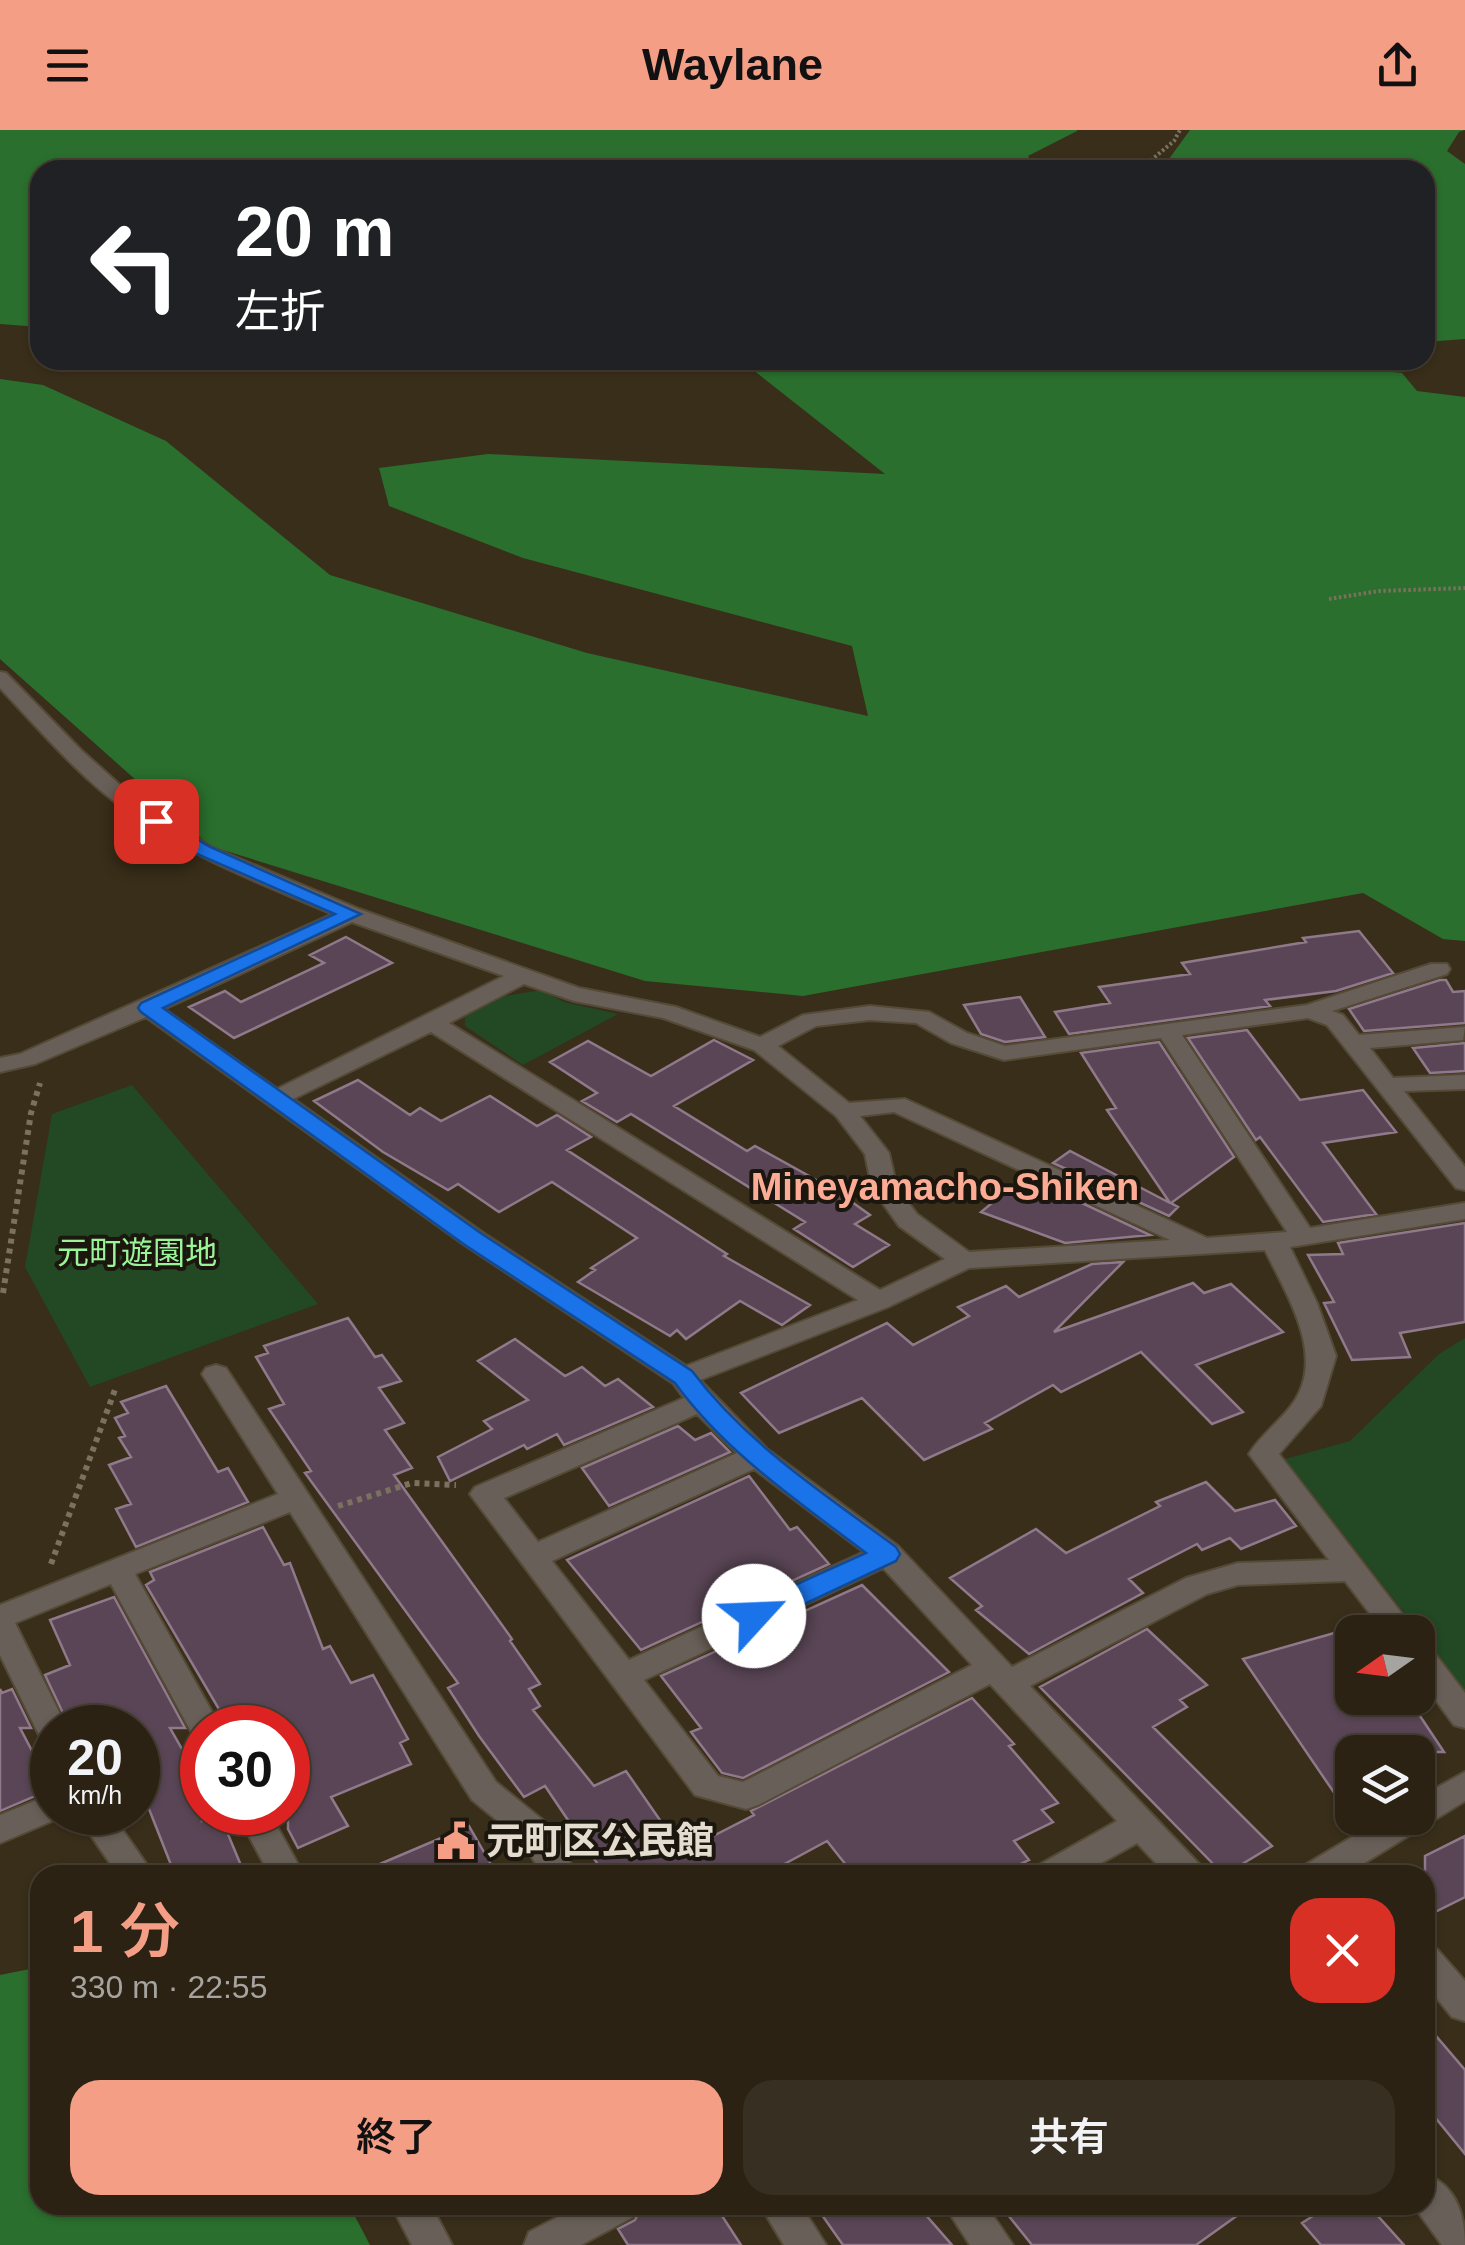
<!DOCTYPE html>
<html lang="ja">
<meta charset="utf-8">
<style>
:root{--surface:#2b2213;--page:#372f21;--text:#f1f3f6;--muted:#a6a4a0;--line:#473f33;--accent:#f49e86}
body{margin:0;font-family:Arial,"Noto Sans JP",sans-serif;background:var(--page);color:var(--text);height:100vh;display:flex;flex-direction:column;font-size:38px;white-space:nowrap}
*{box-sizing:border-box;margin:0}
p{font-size:32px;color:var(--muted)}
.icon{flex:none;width:55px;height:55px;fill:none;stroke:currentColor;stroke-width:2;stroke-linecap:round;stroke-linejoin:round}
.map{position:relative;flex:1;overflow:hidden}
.sheet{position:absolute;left:30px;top:1735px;width:1405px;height:350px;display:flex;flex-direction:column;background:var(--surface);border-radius:30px;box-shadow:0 2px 8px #0004,0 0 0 2px var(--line)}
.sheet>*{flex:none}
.hud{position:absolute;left:30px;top:30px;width:1405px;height:210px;border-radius:30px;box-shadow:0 2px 8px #0004,0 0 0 2px var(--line);background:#202124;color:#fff;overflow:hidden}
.needle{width:65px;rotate:256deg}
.buttons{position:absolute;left:1335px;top:1485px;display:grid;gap:20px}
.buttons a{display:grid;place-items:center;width:100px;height:100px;border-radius:20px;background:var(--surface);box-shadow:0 2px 8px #0004,0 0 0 2px var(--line);font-size:50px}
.speed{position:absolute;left:30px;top:1575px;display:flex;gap:20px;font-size:50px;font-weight:700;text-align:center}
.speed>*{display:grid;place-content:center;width:130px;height:130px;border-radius:50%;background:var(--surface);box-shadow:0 2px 8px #0004,0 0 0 2px var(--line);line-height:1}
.speed small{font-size:25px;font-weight:400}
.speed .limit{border:15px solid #d22;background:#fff;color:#111}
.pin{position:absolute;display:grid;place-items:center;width:85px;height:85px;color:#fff;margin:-42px;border-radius:20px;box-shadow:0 5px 15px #0006}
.me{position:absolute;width:110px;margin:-55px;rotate:65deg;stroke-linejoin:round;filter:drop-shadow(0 0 8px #0008)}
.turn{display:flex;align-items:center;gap:35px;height:210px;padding:0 40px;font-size:45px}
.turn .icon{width:130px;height:130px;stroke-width:2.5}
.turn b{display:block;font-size:70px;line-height:85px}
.round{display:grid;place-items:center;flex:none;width:105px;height:105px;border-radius:30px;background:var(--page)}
.overview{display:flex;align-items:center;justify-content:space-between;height:170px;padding:0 40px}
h1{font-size:60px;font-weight:600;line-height:75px;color:var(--accent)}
.primary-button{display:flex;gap:20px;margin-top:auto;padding:20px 40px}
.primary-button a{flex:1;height:115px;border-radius:30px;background:var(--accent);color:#111;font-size:40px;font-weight:600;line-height:115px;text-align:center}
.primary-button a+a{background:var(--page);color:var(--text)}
header{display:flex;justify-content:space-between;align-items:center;height:130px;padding:0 40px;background:var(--accent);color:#111;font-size:45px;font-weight:600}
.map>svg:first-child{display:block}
.green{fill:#224923}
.forest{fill:#2a6f2d}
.building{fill:#594555;stroke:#8f798a;stroke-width:2.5}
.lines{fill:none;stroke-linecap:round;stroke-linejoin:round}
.minor-casing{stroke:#544a36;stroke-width:4}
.path-far1{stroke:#7b715f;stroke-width:4;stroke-dasharray:2.5 2.5;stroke-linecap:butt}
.path{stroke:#7b715f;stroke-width:6;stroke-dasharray:5 5;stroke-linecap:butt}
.minor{fill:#686058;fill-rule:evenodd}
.route{fill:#1a73e8;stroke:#114b97;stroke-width:2.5}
.labels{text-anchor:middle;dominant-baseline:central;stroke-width:8;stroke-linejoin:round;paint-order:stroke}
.park-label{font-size:32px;fill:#9af599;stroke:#1c170e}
.quarter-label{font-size:38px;font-weight:bold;fill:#fcac95;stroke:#1c170e}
.near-poi-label{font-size:38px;font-weight:bold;fill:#e3dccf;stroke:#1c170e;text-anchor:start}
</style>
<header><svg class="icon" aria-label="menu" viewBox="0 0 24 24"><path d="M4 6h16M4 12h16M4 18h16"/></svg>Waylane<svg class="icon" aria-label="share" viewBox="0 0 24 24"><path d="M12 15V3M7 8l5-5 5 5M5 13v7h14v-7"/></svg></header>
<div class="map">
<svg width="1465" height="2115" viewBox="0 0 1465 2115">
<rect width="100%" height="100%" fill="#392e19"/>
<path class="green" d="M541 860 564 872 618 884 523 935 465 896V887L505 866Z
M132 955 318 1174 90 1257 25 1137 52 984Z
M1465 1208V1561L1285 1329 1350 1311 1439 1224Z"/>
<path class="forest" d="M0 0H1077V1L1028 26 1037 40H40V197L0 194Z
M1190 0H1465L1459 2 1447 21 1465 34V209L1425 212V40H1161Z
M370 230H1320L1317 234 1402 243 1417 261 1465 267V811L1443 809 1363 763 803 866 645 851 210 716 0 529V249L43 255 166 311 330 445 587 523 868 586 852 516 523 428 389 376 379 338 488 324 885 344 748 236 448 241Z
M40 1837V2075H349L370 2115H0V1845Z"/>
<path class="building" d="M1359 801 1393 843 1336 861 1265 870 1270 876 1069 904 1055 882 1110 873 1099 857 1190 844 1182 833 1306 812 1303 808Z
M346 807 392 833 234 908 189 877 225 861 241 872 324 833 310 825Z
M1440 850H1446L1453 862 1465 861V893L1364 901 1349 879Z
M1020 867 1045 907 1005 912 981 904 964 875Z
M1247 900 1300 970 1363 960 1396 1002 1323 1013 1376 1084 1323 1092 1260 1007 1256 1010 1188 908Z
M714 910 753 930 674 976 747 1021 755 1016 838 1062 870 1085 855 1094 889 1115 853 1137 794 1099 805 1092 631 984 617 992 582 971 597 963 550 932 588 911 651 946Z
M1159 912 1234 1027 1171 1073 1178 1077 1169 1086 1053 1033 1070 1021 1170 1073 1107 980 1116 978 1081 923Z
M1465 913V941L1430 943 1413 918Z
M358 950 410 985 420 978 441 991 490 966 537 996 557 985 591 1007 567 1020 727 1124 724 1126 810 1175 782 1195 740 1171 686 1209 677 1200 670 1206 578 1152 595 1140 591 1138 637 1108 552 1052 499 1082 458 1054 448 1060 383 1022 314 971Z
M1031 1049 1150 1105 1065 1113 981 1082 1020 1050Z
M1465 1093V1192L1400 1203 1410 1227 1352 1230 1324 1173 1334 1172 1308 1125 1343 1124 1338 1113Z
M1123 1132 1054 1202 1193 1153 1204 1163 1231 1154 1283 1202 1196 1235 1243 1282 1212 1294 1141 1222 1061 1262 1053 1255 985 1293 992 1299 924 1330 862 1268 779 1303 741 1263 887 1193 913 1215 969 1186 958 1177 1006 1156 1019 1167 1092 1134Z
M348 1188 375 1227 382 1225 401 1251 379 1258 404 1293 385 1300 412 1338 394 1345 512 1509 510 1511 540 1554 529 1559 540 1576 533 1580 594 1656 626 1641 682 1722 754 1685 751 1681 972 1568 1014 1614 1009 1616 1058 1673 1042 1680 1053 1692 1014 1711 1029 1730 997 1745H854L827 1711 764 1745H605L545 1656 524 1667 479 1606 448 1558 458 1553 305 1343 311 1341 269 1279 284 1274 256 1227 268 1223 264 1216Z
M515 1209 565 1246 582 1237 605 1256 618 1249 653 1277 564 1315 557 1304 527 1319 524 1315 450 1351 438 1327 492 1299 484 1291 528 1270 478 1231Z
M166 1256 218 1342 228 1338 248 1372 136 1417 116 1379 131 1374 109 1335 131 1327 119 1308 125 1306 115 1288 128 1283 121 1272Z
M678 1296 695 1310 711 1303 730 1322 609 1376 582 1338Z
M749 1346 790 1400 797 1397 829 1434 641 1520 567 1430Z
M1206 1352 1235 1381 1275 1370 1296 1396 1241 1419 1230 1408 1202 1420 1197 1414 1129 1449 1143 1463 1029 1524 976 1480 982 1476 950 1448 1036 1399 1066 1423 1160 1376 1156 1372Z
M263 1397 284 1435 290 1433 323 1519 330 1516 351 1553 373 1545 408 1609 400 1613 411 1634 331 1667 348 1696 298 1718 288 1699V1598H230L146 1455 154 1450 150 1442Z
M862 1455 949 1542 743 1648 722 1643 691 1602 701 1598 661 1546Z
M114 1467 185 1598H170L202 1654V1691L220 1685 245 1745H175L138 1651V1598H70L45 1545 70 1535 50 1490Z
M1352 1498V1579L1408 1568 1444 1622H1352V1689L1243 1529Z
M1147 1499 1207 1555 1180 1570 1187 1577 1153 1597 1272 1716 1224 1745 1040 1557Z
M0 1559 2 1563 12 1559 31 1598H20L52 1659 0 1681Z
M469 1696 497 1745H354Z
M1465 1706V1767L1425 1787V1726Z
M1425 1893 1465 1940V2024L1425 1975Z
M642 2075H715L741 2115H628L618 2099 635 2090Z
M815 2075H917L952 2115H843Z
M1000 2075H1252L1196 2115H1032Z
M1330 2075H1368L1404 2115H1321L1302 2093Z"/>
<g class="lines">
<g class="minor-casing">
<path id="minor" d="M0 542 6 543 81 620 139 672 211 717 359 779 579 858 676 877 760 907 803 885 870 876 929 882 967 903 1005 916 1307 875 1431 834H1447L1450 839 1447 844 1332 881 1343 885 1359 905 1465 897 1463 910 1370 918 1393 948 1465 945V959L1404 961 1465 1037V1060L1456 1058 1327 895 1308 888 1182 905 1310 1098 1465 1073V1089L1290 1117 1317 1173 1336 1226 1321 1276 1279 1324 1416 1502H1384L1345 1451 1238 1455 1207 1464 1030 1556 1200 1735 1205 1745H1167L1137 1713 1080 1745H1034L1039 1735 1117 1691 990 1554 758 1675 746 1679 695 1665 470 1364 475 1357 684 1268 673 1253 465 1115 146 887 35 934 0 942V928L20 924 333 784C262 754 190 727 127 681 79 647 40 600 0 558ZM352 792 504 846 277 959 164 879ZM524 854 574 871 663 888 754 920 836 986 865 1024 872 1058 899 1096 945 1129 880 1160 449 893ZM870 890 916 893 951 913 1004 930 1161 908 1287 1102 1207 1108 905 969 849 973 778 916 816 896ZM431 902 858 1170 686 1236 483 1103 293 969ZM894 982 1170 1110 969 1122 917 1084 897 1058 889 1023 860 986ZM1265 1120C1287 1166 1328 1228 1291 1276 1278 1293 1260 1306 1249 1324L1329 1430 1238 1433 1186 1448 1012 1537 898 1416 767 1319 700 1250 888 1177 969 1138ZM697 1284 737 1323 538 1412 504 1368ZM754 1339 864 1422 629 1530 552 1431ZM883 1438 972 1535 743 1652 718 1646 644 1550Z
M216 1235 226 1238 496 1652 544 1691 578 1745H543L520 1709 472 1670 290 1382 135 1444 221 1598H202V1610L194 1607 111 1454 15 1493 67 1598H52V1612L41 1609 0 1525V1475L278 1364 202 1244 206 1238Z
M1418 1512 1429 1516 1465 1563V1598L1454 1595 1418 1546Z
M1465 1642V1671L1345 1745H1300L1305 1735 1384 1688H1418V1668Z
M52 1664V1682H66L64 1686 0 1713V1685Z
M75 1682H110L154 1745H118Z
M236 1682H269L299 1736 294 1745H258L264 1734Z
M1425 1814 1437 1819 1465 1851V1891L1452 1887 1425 1854Z
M1425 2044C1456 2055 1465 2085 1465 2115H1442L1413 2075H1425Z
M391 2075H431L452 2115H412Z
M581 2075H638L633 2087 581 2115H524L529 2102Z
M760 2075H801L826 2115H784Z
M944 2075H986L1013 2115H970Z"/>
</g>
<path class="path-far1" d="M1143 37 1174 11 1180 0
M1329 469 1379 461 1465 458"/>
<path class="path" d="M3 1163 31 983 40 953
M338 1376 412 1353 456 1355
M51 1434 116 1257"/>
<use href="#minor" class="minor"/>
</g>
<path class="route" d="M156 685 210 717 361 784 163 878 482 1104 692 1241C747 1314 824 1364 896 1417L900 1424 896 1431 764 1493 754 1496 744 1493 740 1486 744 1478 866 1423C798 1371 726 1323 675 1253L465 1115 141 882 138 878 141 873 335 784 197 724 149 695V687Z"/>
<defs>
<g id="civic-bare" transform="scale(3)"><path d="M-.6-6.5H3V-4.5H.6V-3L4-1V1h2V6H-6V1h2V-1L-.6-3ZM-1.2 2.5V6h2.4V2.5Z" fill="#f49e86" stroke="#1c170e" stroke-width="2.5" paint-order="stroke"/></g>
</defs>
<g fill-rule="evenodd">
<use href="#civic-bare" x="456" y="1711"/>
</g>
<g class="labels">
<g class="park-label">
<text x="137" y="1123">元町遊園地</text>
</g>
<g class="quarter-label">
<text x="945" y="1057">Mineyamacho-Shiken</text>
</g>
<g class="near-poi-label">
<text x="486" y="1711">元町区公民館</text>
</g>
</g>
</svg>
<div class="buttons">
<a><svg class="needle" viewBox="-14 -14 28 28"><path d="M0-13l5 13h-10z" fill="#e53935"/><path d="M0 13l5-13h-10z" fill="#a6a4a0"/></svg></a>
<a><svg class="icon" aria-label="layers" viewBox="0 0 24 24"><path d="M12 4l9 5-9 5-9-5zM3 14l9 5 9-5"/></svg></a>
</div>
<div class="speed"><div>20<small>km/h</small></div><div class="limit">30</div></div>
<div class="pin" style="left:156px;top:691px;background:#d93025"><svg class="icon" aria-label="arrive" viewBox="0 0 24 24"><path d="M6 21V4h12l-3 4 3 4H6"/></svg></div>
<svg class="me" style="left:754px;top:1486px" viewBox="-20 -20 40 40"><circle r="19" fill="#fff"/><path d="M0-13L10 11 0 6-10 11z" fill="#1a73e8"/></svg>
<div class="hud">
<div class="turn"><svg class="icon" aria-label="left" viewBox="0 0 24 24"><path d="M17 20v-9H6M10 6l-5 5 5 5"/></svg><div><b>20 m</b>左折</div></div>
</div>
<section class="sheet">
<div class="overview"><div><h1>1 分</h1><p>330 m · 22:55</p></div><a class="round" style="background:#d93025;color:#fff"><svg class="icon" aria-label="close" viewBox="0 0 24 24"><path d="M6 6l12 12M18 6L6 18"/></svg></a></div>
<div class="primary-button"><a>終了</a><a>共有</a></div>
</section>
</div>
